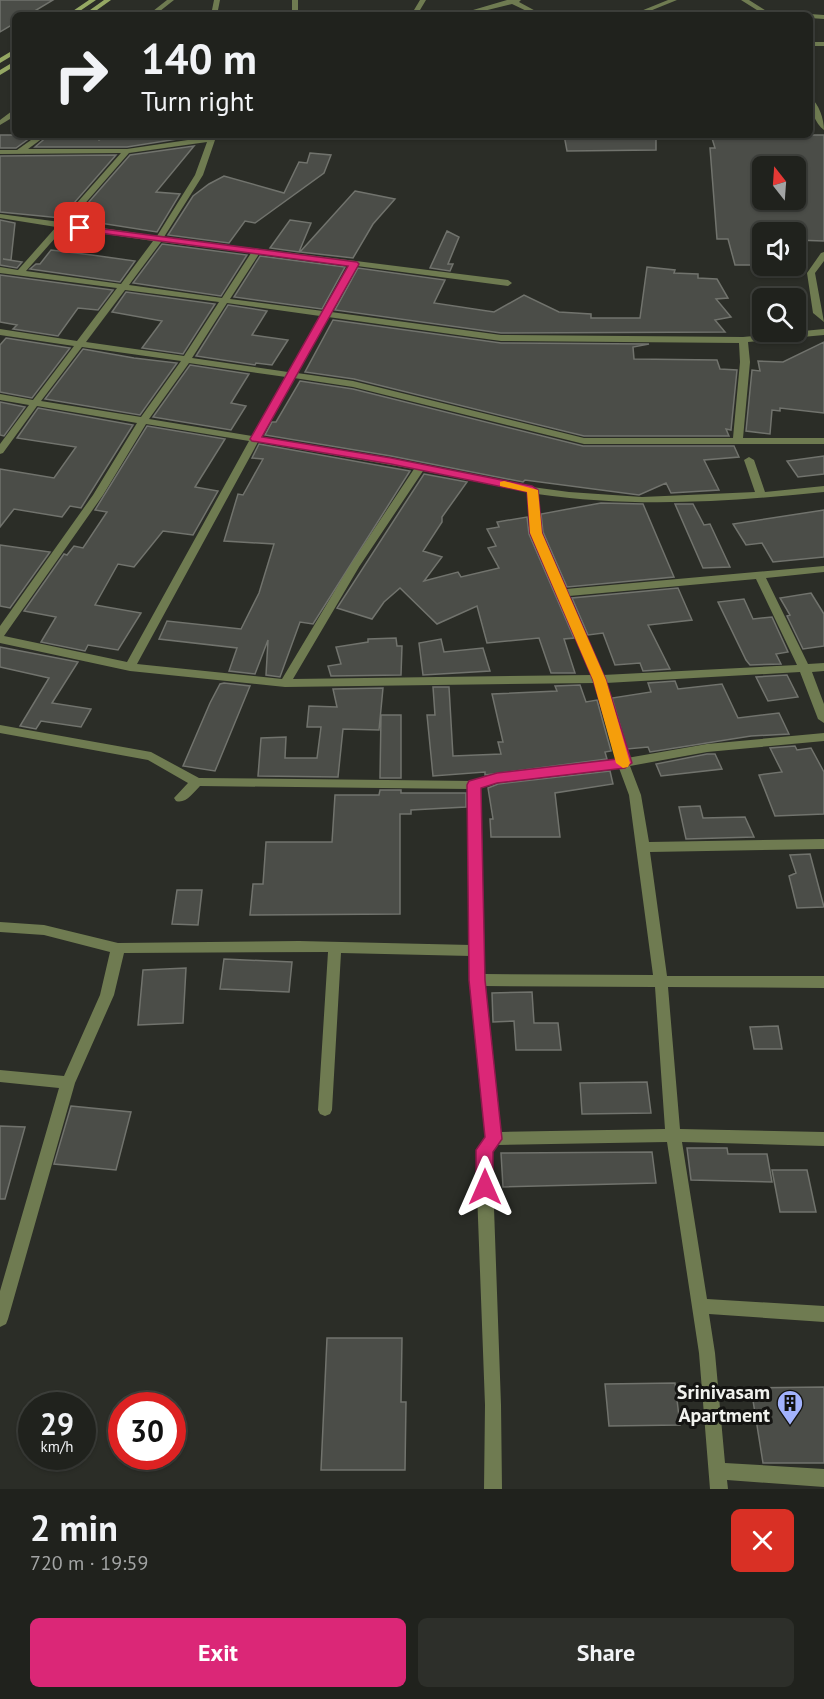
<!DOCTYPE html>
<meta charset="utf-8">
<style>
:root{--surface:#20221d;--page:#2d2f2a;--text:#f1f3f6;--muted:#a2a4a4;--line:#3d3f3b;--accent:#db2777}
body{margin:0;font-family:"PT Sans",sans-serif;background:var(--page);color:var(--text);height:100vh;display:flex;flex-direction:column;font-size:22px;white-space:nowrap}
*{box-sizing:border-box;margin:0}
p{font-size:20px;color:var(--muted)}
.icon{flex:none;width:33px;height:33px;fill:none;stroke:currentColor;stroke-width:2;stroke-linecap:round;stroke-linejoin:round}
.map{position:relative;height:1489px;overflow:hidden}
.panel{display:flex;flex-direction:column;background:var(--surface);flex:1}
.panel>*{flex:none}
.hud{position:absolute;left:12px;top:12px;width:801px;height:126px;border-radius:9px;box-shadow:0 2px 4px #0004,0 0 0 2px var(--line);background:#20221d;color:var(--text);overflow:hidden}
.needle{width:39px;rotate:343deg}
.fabs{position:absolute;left:752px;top:156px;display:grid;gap:12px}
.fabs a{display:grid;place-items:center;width:54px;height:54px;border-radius:9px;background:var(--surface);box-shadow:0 2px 4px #0004,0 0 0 2px var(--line);font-size:30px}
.speed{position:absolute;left:18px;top:1392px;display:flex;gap:12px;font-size:30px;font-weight:700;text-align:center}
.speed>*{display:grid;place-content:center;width:78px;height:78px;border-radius:50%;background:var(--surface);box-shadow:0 2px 4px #0004,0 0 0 2px var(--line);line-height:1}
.speed small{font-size:15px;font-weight:400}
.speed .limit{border:9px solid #d22;background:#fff;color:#111}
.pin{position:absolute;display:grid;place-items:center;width:51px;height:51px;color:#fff;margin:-26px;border-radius:12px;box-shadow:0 3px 9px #0006}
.me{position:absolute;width:66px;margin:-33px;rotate:0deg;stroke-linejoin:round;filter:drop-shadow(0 0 4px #0008)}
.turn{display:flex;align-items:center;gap:21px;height:126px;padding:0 30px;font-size:27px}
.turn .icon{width:78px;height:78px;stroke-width:2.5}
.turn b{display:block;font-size:42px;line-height:51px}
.round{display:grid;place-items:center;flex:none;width:63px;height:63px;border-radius:9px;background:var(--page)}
.summary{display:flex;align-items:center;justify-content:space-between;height:102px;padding:0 30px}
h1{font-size:36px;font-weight:700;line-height:45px}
.primary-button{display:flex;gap:12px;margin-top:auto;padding:12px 30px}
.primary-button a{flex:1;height:69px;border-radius:9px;background:var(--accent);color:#fff;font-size:24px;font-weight:700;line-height:69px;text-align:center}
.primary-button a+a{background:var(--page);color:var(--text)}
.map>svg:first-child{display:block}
.building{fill:#4b4d48;stroke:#71736d;stroke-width:1.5;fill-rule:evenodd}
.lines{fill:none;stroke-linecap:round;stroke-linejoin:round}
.minor{fill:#6f7b51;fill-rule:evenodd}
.secondary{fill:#95a863;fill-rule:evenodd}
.route{fill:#db2777;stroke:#8e194d;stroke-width:1.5}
.slow{fill:#f59e0b}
.labels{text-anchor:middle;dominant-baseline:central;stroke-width:6;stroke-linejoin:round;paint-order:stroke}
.near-poi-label{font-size:20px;font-weight:bold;fill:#f1f2ee;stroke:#141412;text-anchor:end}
</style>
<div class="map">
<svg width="824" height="1489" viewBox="0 0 824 1489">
<rect width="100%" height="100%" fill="#2b2d27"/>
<path class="building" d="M0 0H53L28 15H15V23L0 32Z
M0 135H34L16 148H0Z
M49 135H94L99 140 107 135H203L127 147H35Z
M564 135H656V150L567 151Z
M711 135H824V241L795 240V232H762V238L754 237 762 248V265H735L728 239H717L710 148H715ZM762 164 795 165V200H762Z
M194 146 156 192 180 194 157 232 74 219 130 155Z
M310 153 331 155 324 173 255 223 245 221 229 243 168 235 193 196 209 184 224 176 284 193 299 162 307 163Z
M116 155 61 218 0 212V156Z
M355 191 395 199 373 224 353 258 300 252Z
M0 220 15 223 11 260 3 259 22 262 17 268 0 265Z
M290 220 311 223 299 252 270 248Z
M447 231 459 237 448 264H453L450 271 430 268Z
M162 244 247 255 221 296 133 283Z
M51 250 92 255 135 261 120 282 30 269 36 264H40Z
M260 256 345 267 322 309 234 297Z
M647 267 675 270 674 273 698 274V278L717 279 728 298 716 299 731 317 715 320 725 332 501 333 335 310 358 268 445 280 434 303 494 312 524 295 559 312 591 314V318H640Z
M0 275 113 290 98 310 78 308 58 336 13 329 17 325 0 322Z
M126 292 215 304 183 354 142 348 162 321 112 312Z
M228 305 267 311 252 335 288 340 272 365 256 363 255 365 196 356Z
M333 320 501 343 649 344 633 347 634 359 717 360 720 369 737 370 731 430 726 429 729 436H584L354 379 305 372Z
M6 338 70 348 32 398 0 392V345Z
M824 342V413L780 408V411L772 410 770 434 746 431 752 370 760 371 758 361 783 362Z
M83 349 134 358 177 363 140 415 45 399Z
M190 365 249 374 231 403 246 406 231 430 153 417Z
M300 381 353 389 583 446H734L739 457 704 460 719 490 671 493 666 483 639 495 525 480 523 482 391 456 265 435 272 422H276Z
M0 402 25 407 4 436 0 435Z
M38 408 133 425 81 508 70 506 62 517 14 509 0 527V469L54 478 76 447 17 438Z
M147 426 225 439 195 487 218 491 193 535 163 531 134 567 118 564 95 605 141 613 118 650 88 645 85 651 41 642 56 617 24 611 64 554 67 555 74 546 83 548 107 512 95 510Z
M259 444 410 471 313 624 300 622 280 677 266 675 268 640 255 674 229 671 237 648 159 639 167 621 241 629 259 593 274 544 224 541 238 494 243 495 263 459 252 458Z
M824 456V474L798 477 787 461Z
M424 474 467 482 442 517V522L423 551 442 557 424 581 458 572 461 577 499 568 488 548 496 546 487 529 499 527 497 522 527 517 529 534 574 638 564 639 575 673H551L539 638 487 643 477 606 437 624 400 588 384 602 372 619 337 608Z
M601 503 643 504 674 577 567 587 543 532 541 514Z
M675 504H693L704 525 710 524 730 567 703 568Z
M824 510V557L773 562 762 543 746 545 733 524Z
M0 545 50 552 10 608 0 606Z
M678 588 692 620 648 625 670 669 643 671 640 663 615 665 603 633 588 635 572 598Z
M811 593 824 614V646L803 649 787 616 790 615 780 598Z
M744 599 753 619 772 617 788 652 776 654 781 664 750 665 746 660 718 602Z
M396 638 397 646H402L401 675 331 676 328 666 341 664 336 647 368 642V639Z
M441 639 444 652 483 648 490 671 423 675 419 643Z
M0 647 78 662 52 703 91 709 81 727 41 721 36 729 20 726 49 678 0 667Z
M787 675 798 697 768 701 756 677Z
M675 681 678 689 722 684 738 718 779 713 789 734 751 736 650 752 648 747 627 749 612 698 651 692 648 683Z
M224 683 250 686 215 771 183 766 210 703 220 684Z
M580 685 586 702 597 700 611 751 605 752 607 759 485 775V772L433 776 427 715H435L433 687H449L453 756 501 754 498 742H503L492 694 557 691 555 686Z
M383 688 379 730 343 729 338 777 258 776 261 738 286 737 285 758H317L321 727H307L309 706 337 707 333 689Z
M381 715H401V778H380Z
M795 746 797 750 811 748 824 772V814L775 816 759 775 782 772 770 748Z
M707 754H715L722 769 661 776 656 764Z
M610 771 613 784 555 793 560 837H491L490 819H493L488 788 498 784Z
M380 790H401V793H466V807L411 810V814H400V914L250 915 253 884H263L266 842H332L335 795H379Z
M700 806 703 818 745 817 754 837 686 839 679 807Z
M810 854 824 907 797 908 789 876 796 873 790 855Z
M177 890H202L198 925 172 924Z
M224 959 292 962 289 992 220 989Z
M186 968 183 1023 138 1025 143 970Z
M532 992 534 1023H558L561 1050H516L514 1021 493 1022 492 993Z
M778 1026 782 1049H754L750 1027Z
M647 1082 651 1113 582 1114 580 1083Z
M71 1106 131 1112 116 1170 54 1164Z
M0 1126 25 1127 5 1199H0Z
M687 1148H727L728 1154H767L772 1182 691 1180Z
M652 1152 656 1183 503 1187 501 1153Z
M772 1170H807L816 1212H780Z
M327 1338H402L401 1402H406L405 1470H321Z
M675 1383 680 1425 609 1426 605 1384Z
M824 1387V1463H763L751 1388Z"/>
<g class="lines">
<path class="minor" d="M167 0H174L155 15H148Z
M214 0H220L217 15H211Z
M292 0H298V15H292Z
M420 0H426L417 15H411Z
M507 0H521L519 2 543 15H535L512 4 467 15H456Z
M668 0H677L640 15H631Z
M741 0H749L773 15H765Z
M810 14 824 15V19L810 18V15H807Z
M810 42H824V46H810Z
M810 97C819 104 824 119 824 130 815 124 810 108 810 97Z
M12 111H15V116L0 125V120Z
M38 135H47L28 149H127L208 137V135H240L215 140 203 175 164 237 508 280 512 283 508 286 357 266 331 312 501 335 743 337 824 329V335L748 342 750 362 743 438H824V444H584L353 387 294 378 261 437 391 458 532 487 569 492 642 497 755 492 744 460 749 457 754 460 765 492 824 486V492C728 502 633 508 537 494L541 533 566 589 824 566V572L766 578 808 664 824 663V671L812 672 824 704V723L818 719 800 672 606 683 627 758 707 744 824 733V741L707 752 630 766 641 795 649 842 824 839V849L650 852 667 976H824V988L668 987 680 1129 824 1132V1146L682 1142 707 1299 824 1306V1322L709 1314 715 1353 725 1463 824 1469V1487L727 1480 728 1489H710L699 1353 667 1142 498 1145 492 1152 501 1405 502 1489H484L485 1405 476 1165 478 1150 486 1137 470 980 471 956 341 953 332 1110 330 1114 325 1116 320 1114 318 1110 328 952 124 953 114 995 75 1083 8 1319 6 1324 0 1327V1291L59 1088 0 1082V1070L64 1076 100 995 110 952 44 935 0 932V922L44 925 118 943 299 941 471 945 468 789 200 786C193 793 186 804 176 801L174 798 188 783 148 760 0 733V725L151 752 199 778 474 781 497 774 616 760 594 683 285 687 130 671 0 643V626L93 495 137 423 37 406 3 453 0 454V444L29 405 0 400V394L33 400 74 346 0 335V329L77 341 117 288 0 273V267L18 270 56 227 0 218V214L60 222 121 153 0 154V150H17ZM207 142 195 175 157 236 68 223 129 153ZM64 228 153 241 121 284 26 271ZM161 242 251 253 222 298 129 285ZM259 254 349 265 323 311 230 299ZM125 290 219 302 184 356 86 342ZM227 303 320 316 288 372 192 358ZM328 317 501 341 739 343 740 362 733 438H584L353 381 297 373ZM82 347 181 361 141 417 41 401ZM189 363 286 377 252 436 149 419ZM146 424 249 441 127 662 4 636 103 495ZM258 442 414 469 349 567 282 679 137 664ZM423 471 527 492 531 533 592 675 293 679 359 567ZM756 579 797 665 603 675 569 596ZM619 768 629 795 653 975 484 974 480 788 497 782ZM484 986 655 987 665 1129 501 1132Z
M96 135H105L99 138Z
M824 252V261L815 273 824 322 813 313 807 273 821 253Z"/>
<path class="secondary" d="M89 0H96L74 15H67Z
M104 0H111L90 15H83Z
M15 49V54L0 63V58Z
M15 61V66L0 75V70Z"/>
</g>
<path class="route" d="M80 226 357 262 359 264 262 437 391 458 532 486 538 490 542 533 606 680 632 763 625 768 497 783 481 788 485 980 502 1139 493 1152V1187L491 1193 485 1195 479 1193 476 1187V1150L485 1137 469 980 467 785 469 781 497 773 617 759 593 680 530 533 527 492 391 464 252 441 250 439 348 266 77 230 75 228Z"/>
<path class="slow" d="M504 481 538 490 542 533 606 680 630 763 628 767 623 768 616 763 593 680 530 533 527 492 500 486V482Z"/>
<defs>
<g id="building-pin" transform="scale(1.35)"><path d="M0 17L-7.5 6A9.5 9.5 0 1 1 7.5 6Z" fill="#a2b2fd" stroke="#141412"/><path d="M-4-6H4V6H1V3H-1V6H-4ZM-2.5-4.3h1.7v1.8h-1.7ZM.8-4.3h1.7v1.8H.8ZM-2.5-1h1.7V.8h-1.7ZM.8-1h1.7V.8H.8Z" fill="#111"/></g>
</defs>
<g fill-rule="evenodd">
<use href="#building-pin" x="790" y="1403"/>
</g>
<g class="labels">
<g class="near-poi-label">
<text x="770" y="1392">Srinivasam<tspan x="770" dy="23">Apartment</tspan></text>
</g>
</g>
</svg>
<div class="fabs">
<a><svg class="needle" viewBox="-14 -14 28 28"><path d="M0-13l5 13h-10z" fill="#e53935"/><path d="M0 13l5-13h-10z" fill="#a2a4a4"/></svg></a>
<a><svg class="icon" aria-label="sound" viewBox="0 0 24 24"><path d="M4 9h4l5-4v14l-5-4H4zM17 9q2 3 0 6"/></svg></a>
<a><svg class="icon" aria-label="search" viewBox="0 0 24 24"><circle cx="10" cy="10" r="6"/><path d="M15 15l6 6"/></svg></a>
</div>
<div class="speed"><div>29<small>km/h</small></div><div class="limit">30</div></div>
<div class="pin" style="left:80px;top:228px;background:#d93025"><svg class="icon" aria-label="arrive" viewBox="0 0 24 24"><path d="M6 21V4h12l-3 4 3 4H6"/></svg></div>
<svg class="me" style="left:485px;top:1187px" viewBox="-20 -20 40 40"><path d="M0-17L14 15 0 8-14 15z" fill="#db2777" stroke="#fff" stroke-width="4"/></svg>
<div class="hud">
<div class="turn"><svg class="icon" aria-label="right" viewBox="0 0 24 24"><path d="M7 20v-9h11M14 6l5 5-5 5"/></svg><div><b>140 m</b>Turn right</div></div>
</div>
</div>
<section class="panel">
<div class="summary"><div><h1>2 min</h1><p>720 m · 19:59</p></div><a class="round" style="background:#d93025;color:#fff"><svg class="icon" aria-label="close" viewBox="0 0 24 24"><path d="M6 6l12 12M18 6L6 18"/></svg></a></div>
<div class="primary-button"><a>Exit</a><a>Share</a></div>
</section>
